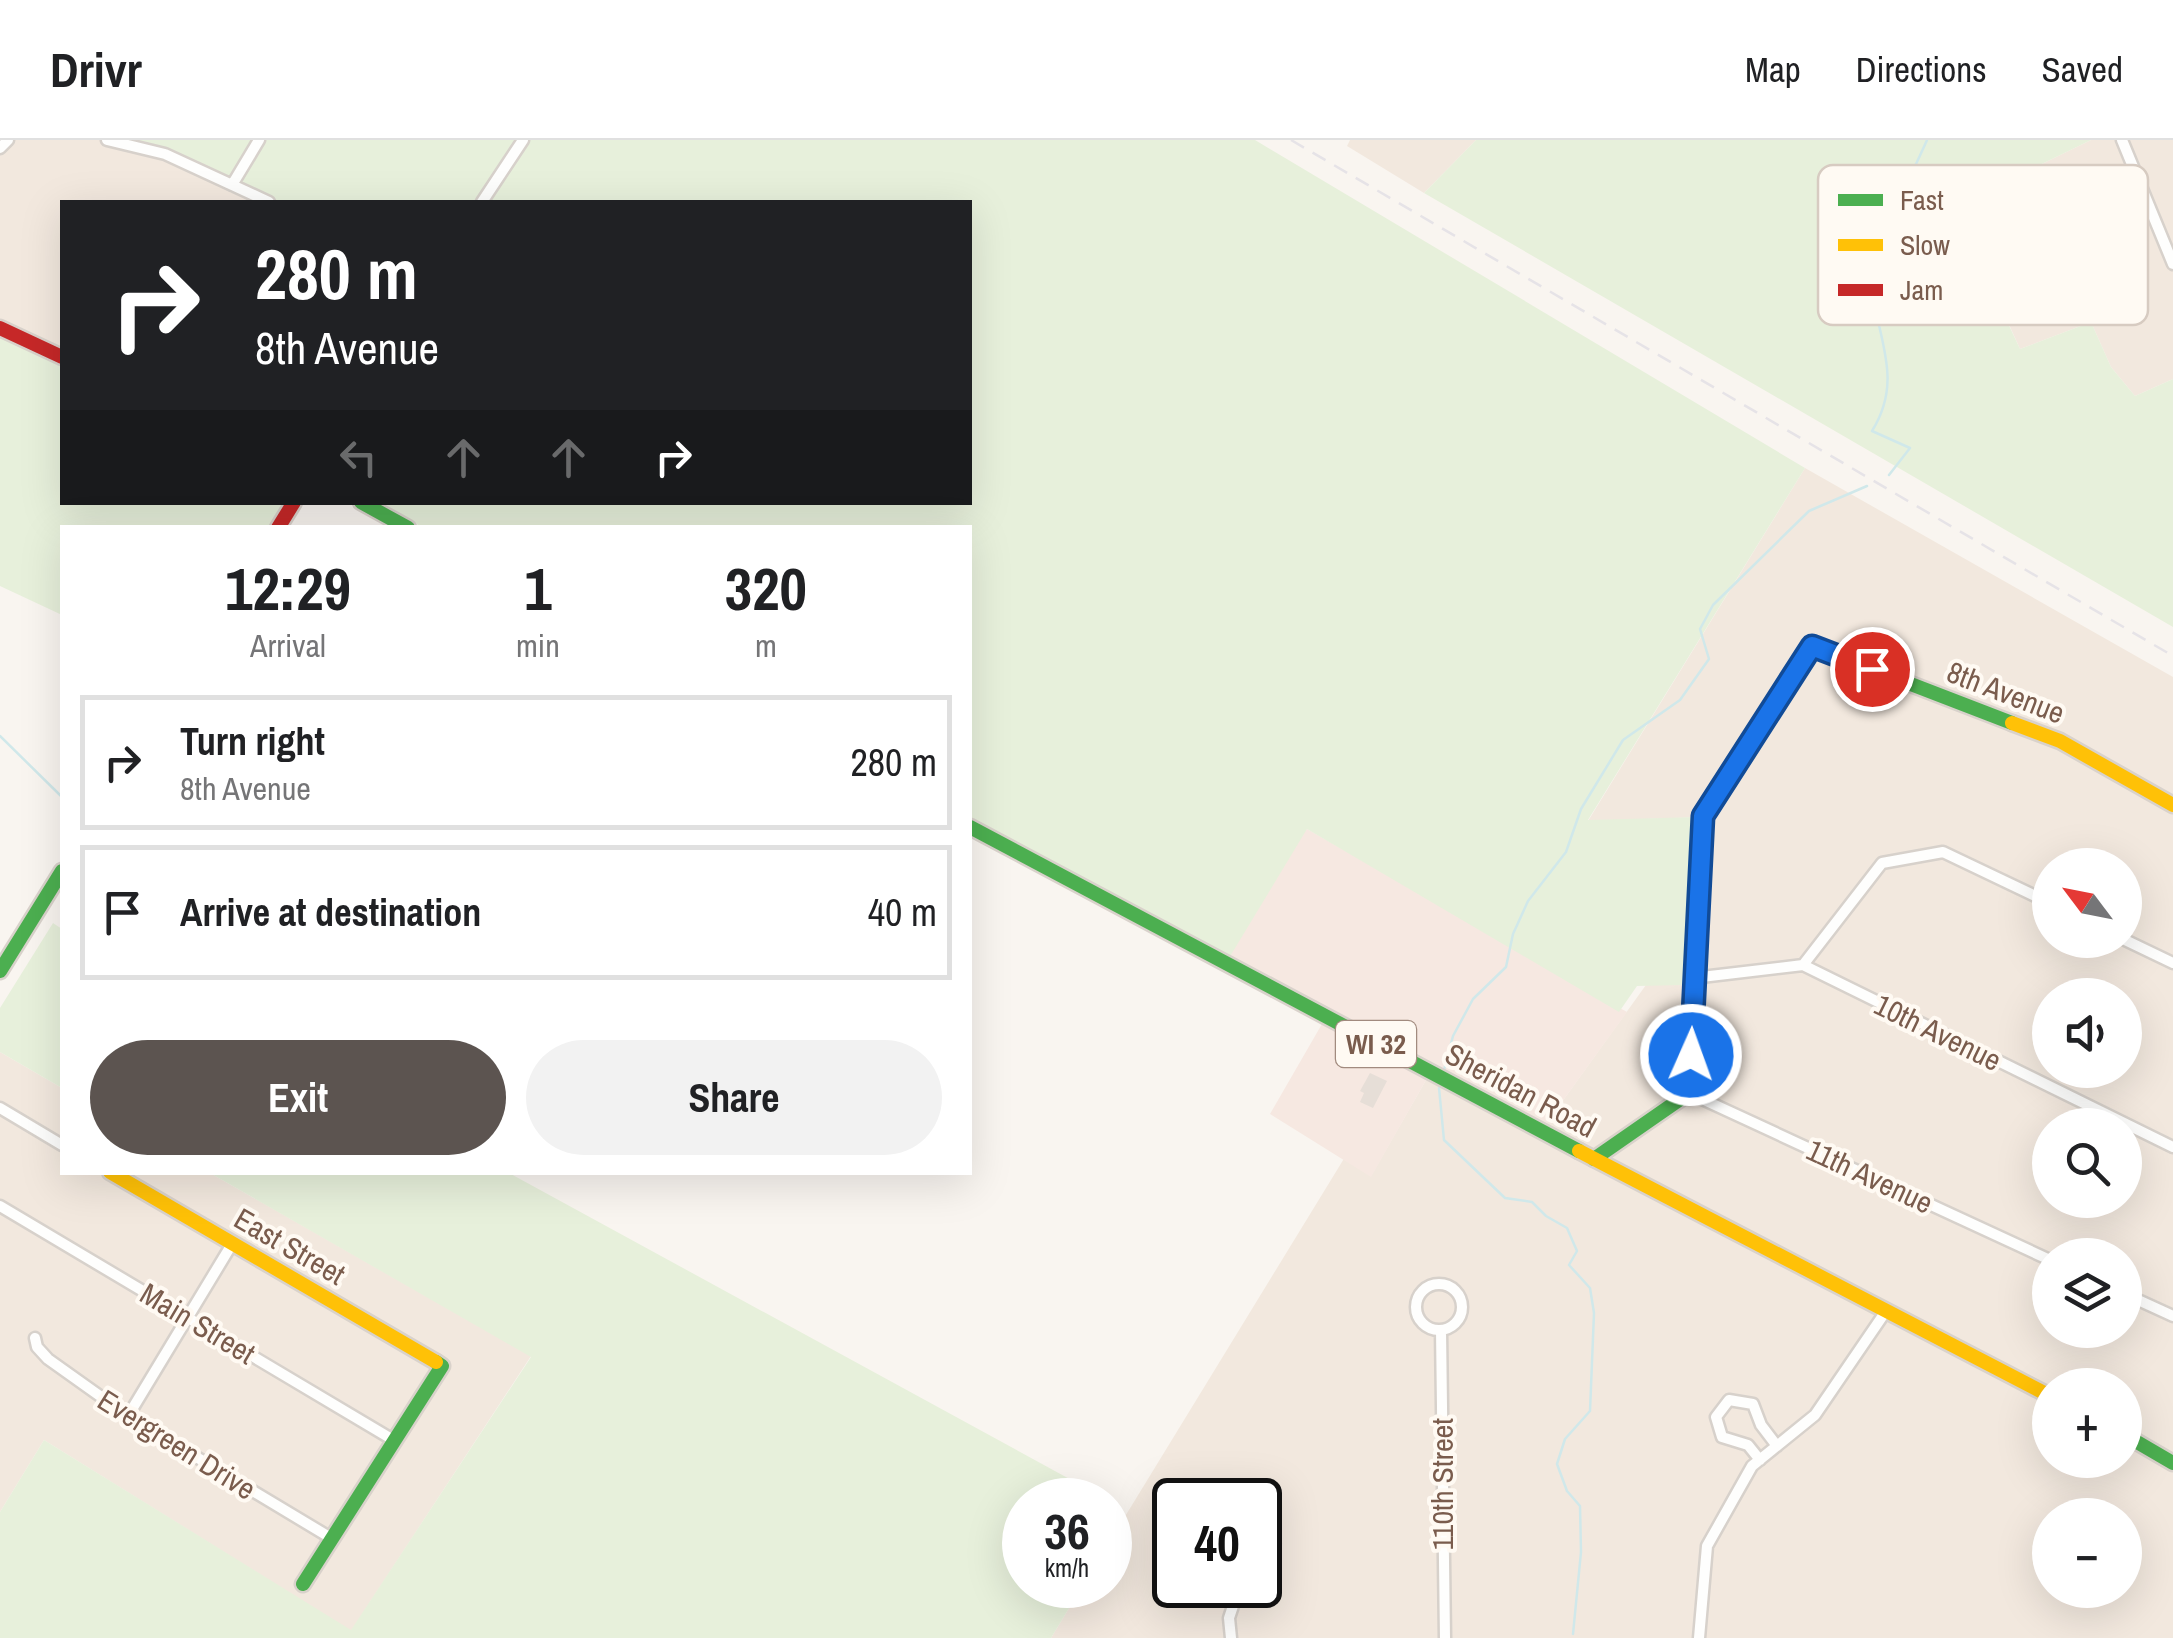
<!DOCTYPE html>
<meta charset="utf-8">
<style>
:root{--surface:#fff;--page:#f2f2f2;--text:#202124;--muted:#757577;--line:#e0e0e0;--accent:#5c5450}
body{margin:0;font-family:"Archivo Narrow",sans-serif;background:var(--page);color:var(--text);height:100vh;display:flex;flex-direction:column;font-size:38px;white-space:nowrap}
*{box-sizing:border-box;margin:0}
p{font-size:32px;color:var(--muted)}
.icon{flex:none;width:55px;height:55px;fill:none;stroke:currentColor;stroke-width:2;stroke-linecap:round;stroke-linejoin:round}
.map{position:relative;flex:1;overflow:hidden}
.sheet{position:absolute;left:60px;top:385px;width:912px;height:650px;display:flex;flex-direction:column;background:var(--surface);border-radius:0px;box-shadow:0 10px 40px #0002}
.sheet>*{flex:none}
.banner{position:absolute;left:60px;top:60px;width:912px;height:305px;border-radius:0px;box-shadow:0 10px 40px #0002;background:#202124;color:#fff;overflow:hidden}
.needle{width:65px;rotate:302deg}
.buttons{position:absolute;left:2032px;top:708px;display:grid;gap:20px}
.buttons a{display:grid;place-items:center;width:110px;height:110px;border-radius:50%;background:var(--surface);box-shadow:0 10px 40px #0002;font-size:50px}
.speed{position:absolute;left:1002px;top:1338px;display:flex;gap:20px;font-size:50px;font-weight:700;text-align:center}
.speed>*{display:grid;place-content:center;width:130px;height:130px;border-radius:50%;background:var(--surface);box-shadow:0 10px 40px #0002;line-height:1}
.speed small{font-size:25px;font-weight:400}
.speed .limit{border:5px solid #111;border-radius:15px;background:#fff;color:#111}
.pin{position:absolute;display:grid;place-items:center;width:85px;height:85px;color:#fff;margin:-42px;border:5px solid #fff;border-radius:50%;box-shadow:0 2px 10px #0007}
.me{position:absolute;width:110px;margin:-55px;rotate:2deg;stroke-linejoin:round;filter:drop-shadow(0 0 8px #0008)}
.turn{display:flex;align-items:center;gap:35px;height:210px;padding:0 30px;font-size:45px}
.turn .icon{width:130px;height:130px;stroke-width:2.5}
.turn b{display:block;font-size:70px;line-height:85px}
.lanes{display:flex;align-items:center;height:95px;padding:0 30px;background:#0003;justify-content:center;gap:50px;direction:ltr}
.lanes .off{opacity:.35}
.eta{display:flex;justify-content:space-evenly;align-items:center;height:170px;text-align:center}
.eta b{font-size:60px;font-weight:800;line-height:70px}
.button{display:flex;gap:20px;margin-top:auto;padding:20px 30px}
.button a{flex:1;height:115px;border-radius:60px;background:var(--accent);color:#fff;font-size:40px;font-weight:800;line-height:115px;text-align:center}
.button a+a{background:var(--page);color:var(--text)}
ul{padding:0;list-style:none}
li{display:flex;align-items:center;gap:30px;height:135px;margin:0 20px 15px;padding:0 10px;border:5px solid var(--line);border-radius:0px}
li div{flex:1}
li b{display:block;font-size:38px}
li em{font-style:normal}
header{display:flex;align-items:center;gap:60px;box-sizing:border-box;height:140px;padding:0 50px;background:var(--surface);border-bottom:2px solid var(--line)}
header strong{font-size:48px}
nav{display:flex;gap:55px;margin-inline-start:auto;font-size:35px}
.map>svg:first-child{display:block}
.residential{fill:#f2e8de;fill-rule:evenodd}
.commercial{fill:#f6e8e1}
.green{fill:#e7f0db}
.lines{fill:none;stroke-linecap:round;stroke-linejoin:round}
.stream{stroke:#d0e8ea;stroke-width:2.5}
.building{fill:#e6ded7}
.street-casing{stroke:#d7d1cb;stroke-width:15}
.fast-casing{stroke:#d9d2cb;stroke-width:19}
.slow-casing{stroke:#d9d2cb;stroke-width:19}
.jam-casing{stroke:#d9d2cb;stroke-width:19}
.street{stroke:#fefefd;stroke-width:10}
.fast{stroke:#4caf50;stroke-width:14}
.slow{stroke:#ffc107;stroke-width:14}
.jam{stroke:#c62828;stroke-width:14}
.rail{stroke:#e6e3e7;stroke-width:2.5;stroke-dasharray:15 10;stroke-linecap:butt}
.route-casing{stroke:#114b97;stroke-width:25}
.route{stroke:#1a73e8;stroke-width:18}
.labels{text-anchor:middle;dominant-baseline:central;stroke-width:8;stroke-linejoin:round;paint-order:stroke}
.shield{fill:#fffaf3;stroke:#a28b7f;stroke-width:2.5}
.shield-label{font-size:28px;font-weight:bold;fill:#7a5c4d}
.street-label{font-size:30px;fill:#7a5c4d;stroke:#fffaf3}
.key{fill:#fffaf3;stroke:#d7cbc1;stroke-width:2.5}
.key-label{font-size:28px;fill:#7a5c4d}
</style>
<header>
<strong>Drivr</strong>
<nav><a>Map</a><a>Directions</a><a>Saved</a></nav>
</header>
<div class="map">
<svg width="2173" height="1498" viewBox="0 0 2173 1498">
<rect width="100%" height="100%" fill="#f9f5f0"/>
<path class="residential" d="M0 0H135L130 9 173 23 249 59 248 62H62V212L0 182Z
M1350 0H1476L1424 53 1347 6Z
M2091 0H2173V239L2135 256 2111 227 2091 182 2020 209 2006 178 2080 147 2056 82 2019 35Z
M1805 328 2173 537V1498H1051L1083 1445H1110V1401L1345 1017 1371 1036 1430 933 1541 991 1697 774 1703 677 1588 681ZM2050 725H2125V800H2050ZM2050 855H2125V930H2050ZM2050 985H2125V1060H2050ZM2050 1115H2125V1190H2050ZM2050 1245H2125V1320H2050ZM1175 1360H1260V1445H1175ZM2050 1375H2125V1450H2050Z
M0 912 62 948V1032L210 1033 531 1216 351 1491 44 1300 0 1372Z"/>
<path class="commercial" d="M1307 689 1627 872 1541 991 1430 933 1371 1037 1270 974 1326 877 1202 810Z"/>
<path class="green" d="M135 0H1255L1805 328 1588 680 1697 677 1690 706 1683 845 1637 846 1619 872 1307 689 1229 818 970 680V388H423L383 363 970 362V62H248L253 51Z
M1476 0H2091L2019 35 2056 82 2080 147 2006 179 2020 209 2091 182 2111 227 2135 256 2173 239V487L1424 53Z
M0 196 62 226V362L286 363 273 387 62 388V475L0 446Z
M53 783 62 789V948L0 912V868Z
M210 1033H509L1108 1360H1025V1445H1083L1051 1498H0V1372L44 1300 351 1490 531 1217Z"/>
<g class="lines">
<path class="stream" d="M1889 335 1910 308 1872 291C1908 233 1870 190 1872 131 1873 110 1916 26 1927 0
M0 596 62 657
M1444 930 1453 896 1473 859 1506 827 1513 794 1528 761 1566 712 1581 669 1623 600 1680 560 1709 519 1700 489 1713 465 1809 371 1867 346
M1439 948 1444 1000 1505 1058 1532 1062 1546 1076 1567 1088 1577 1111 1569 1125 1590 1148 1594 1173 1590 1271 1565 1299 1557 1324 1567 1351 1580 1366 1581 1412 1573 1494"/>
</g>
<path class="building" d="M1370 933 1387 941 1373 968 1360 962 1364 953 1360 951Z"/>
<g class="lines">
<g class="street-casing">
<path id="street" d="M107 0 165 14 269 62
M2122 0 2173 124
M0 8 8 0
M232 45 259 0
M482 62 523 0
M2125 800 2173 823
M1803 825 1882 723 1943 712 2050 763
M1693 838 1803 825 2173 1007
M1689 953 2050 1120
M0 968 62 1005
M0 1066 395 1301
M1416 1167a23 23 0 1 1 46 0a23 23 0 1 1-46 0Z
M2125 1154 2173 1176
M1441 1190 1445 1498
M35 1198 37 1207 48 1219 128 1276 331 1398
M128 1276 232 1104
M1760 1320 1748 1305 1722 1297 1716 1277 1729 1260 1753 1264 1761 1285 1777 1306
M1260 1383C1280 1394 1279 1414 1260 1425
M1231 1498 1229 1478 1240 1445
M1699 1498 1707 1406 1752 1326 1815 1275 1886 1171"/>
</g>
<g class="fast-casing">
<path id="fast" d="M361 362 408 388
M970 687 1579 1011
M0 831 62 731
M1594 1019 1689 953 1703 676 1812 506 2012 583
M2125 1295 2173 1323
M303 1444 442 1226 436 1222"/>
</g>
<g class="slow-casing">
<path id="slow" d="M2012 583 2060 601 2173 665
M1579 1011 2050 1256
M110 1032 436 1222"/>
</g>
<g class="jam-casing">
<path id="jam" d="M0 188 62 217
M278 388 294 362"/>
</g>
<use href="#street" class="street"/>
<use href="#fast" class="fast"/>
<use href="#slow" class="slow"/>
<use href="#jam" class="jam"/>
<path class="rail" d="M1291 0 2173 516"/>
</g>
<g class="lines">
<g class="route-casing">
<path id="route" d="M1691 915 1703 676 1812 506 1872 529"/>
</g>
<use href="#route" class="route"/>
</g>
<g class="labels">
<rect class="shield" x="1336" y="881" width="80" height="46" rx="8"/>
<g class="shield-label">
<text x="1376" y="904">WI 32</text>
</g>
<g class="street-label">
<text transform="translate(2006 552) rotate(21)">8th Avenue</text>
<text transform="translate(1938 892) rotate(26)">10th Avenue</text>
<text transform="translate(1521 950) rotate(28)">Sheridan Road</text>
<text transform="translate(1870 1036) rotate(25)">11th Avenue</text>
<text transform="translate(290 1106) rotate(30)">East Street</text>
<text transform="translate(198 1183) rotate(31)">Main Street</text>
<text transform="translate(177 1304) rotate(32)">Evergreen Drive</text>
<text transform="translate(1442 1344) rotate(-90)">110th Street</text>
</g>
</g>
<rect x="1818" y="25" width="330" height="160" rx="15" class="key"/>
<rect x="1838" y="54" width="45" height="12" fill="#4caf50"/>
<rect x="1838" y="99" width="45" height="12" fill="#ffc107"/>
<rect x="1838" y="144" width="45" height="12" fill="#c62828"/>
<g class="key-label">
<text x="1900" y="70">Fast</text>
<text x="1900" y="115">Slow</text>
<text x="1900" y="160">Jam</text>
</g>
</svg>
<div class="buttons">
<a><svg class="needle" viewBox="-14 -14 28 28"><path d="M0-13l5 13h-10z" fill="#e53935"/><path d="M0 13l5-13h-10z" fill="#757577"/></svg></a>
<a><svg class="icon" aria-label="sound" viewBox="0 0 24 24"><path d="M4 9h4l5-4v14l-5-4H4zM17 9q2 3 0 6"/></svg></a>
<a><svg class="icon" aria-label="search" viewBox="0 0 24 24"><circle cx="10" cy="10" r="6"/><path d="M15 15l6 6"/></svg></a>
<a><svg class="icon" aria-label="layers" viewBox="0 0 24 24"><path d="M12 4l9 5-9 5-9-5zM3 14l9 5 9-5"/></svg></a>
<a>+</a>
<a>−</a>
</div>
<div class="speed"><div>36<small>km/h</small></div><div class="limit">40</div></div>
<div class="pin" style="left:1872px;top:529px;background:#d93025"><svg class="icon" aria-label="arrive" viewBox="0 0 24 24"><path d="M6 21V4h12l-3 4 3 4H6"/></svg></div>
<svg class="me" style="left:1691px;top:915px" viewBox="-20 -20 40 40"><circle r="17" fill="#1a73e8" stroke="#fff" stroke-width="3"/><path d="M0-11L8 9 0 5-8 9z" fill="#fff"/></svg>
<div class="banner">
<div class="turn"><svg class="icon" aria-label="right" viewBox="0 0 24 24"><path d="M7 20v-9h11M14 6l5 5-5 5"/></svg><div><b>280 m</b>8th Avenue</div></div>
<div class="lanes"><svg class="icon off" aria-label="left" viewBox="0 0 24 24"><path d="M17 20v-9H6M10 6l-5 5 5 5"/></svg><svg class="icon off" aria-label="ahead" viewBox="0 0 24 24"><path d="M12 20V5M6 11l6-6 6 6"/></svg><svg class="icon off" aria-label="ahead" viewBox="0 0 24 24"><path d="M12 20V5M6 11l6-6 6 6"/></svg><svg class="icon" aria-label="right" viewBox="0 0 24 24"><path d="M7 20v-9h11M14 6l5 5-5 5"/></svg></div>
</div>
<section class="sheet">
<div class="eta">
<div><b>12:29</b><p>Arrival</p></div>
<div><b>1</b><p>min</p></div>
<div><b>320</b><p>m</p></div>
</div>
<ul>
<li><svg class="icon" aria-label="right" viewBox="0 0 24 24"><path d="M7 20v-9h11M14 6l5 5-5 5"/></svg><div><b>Turn right</b><p>8th Avenue</p></div><em>280 m</em></li>
<li><svg class="icon" aria-label="arrive" viewBox="0 0 24 24"><path d="M6 21V4h12l-3 4 3 4H6"/></svg><div><b>Arrive at destination</b></div><em>40 m</em></li>
</ul>
<div class="button"><a>Exit</a><a>Share</a></div>
</section>
</div>
